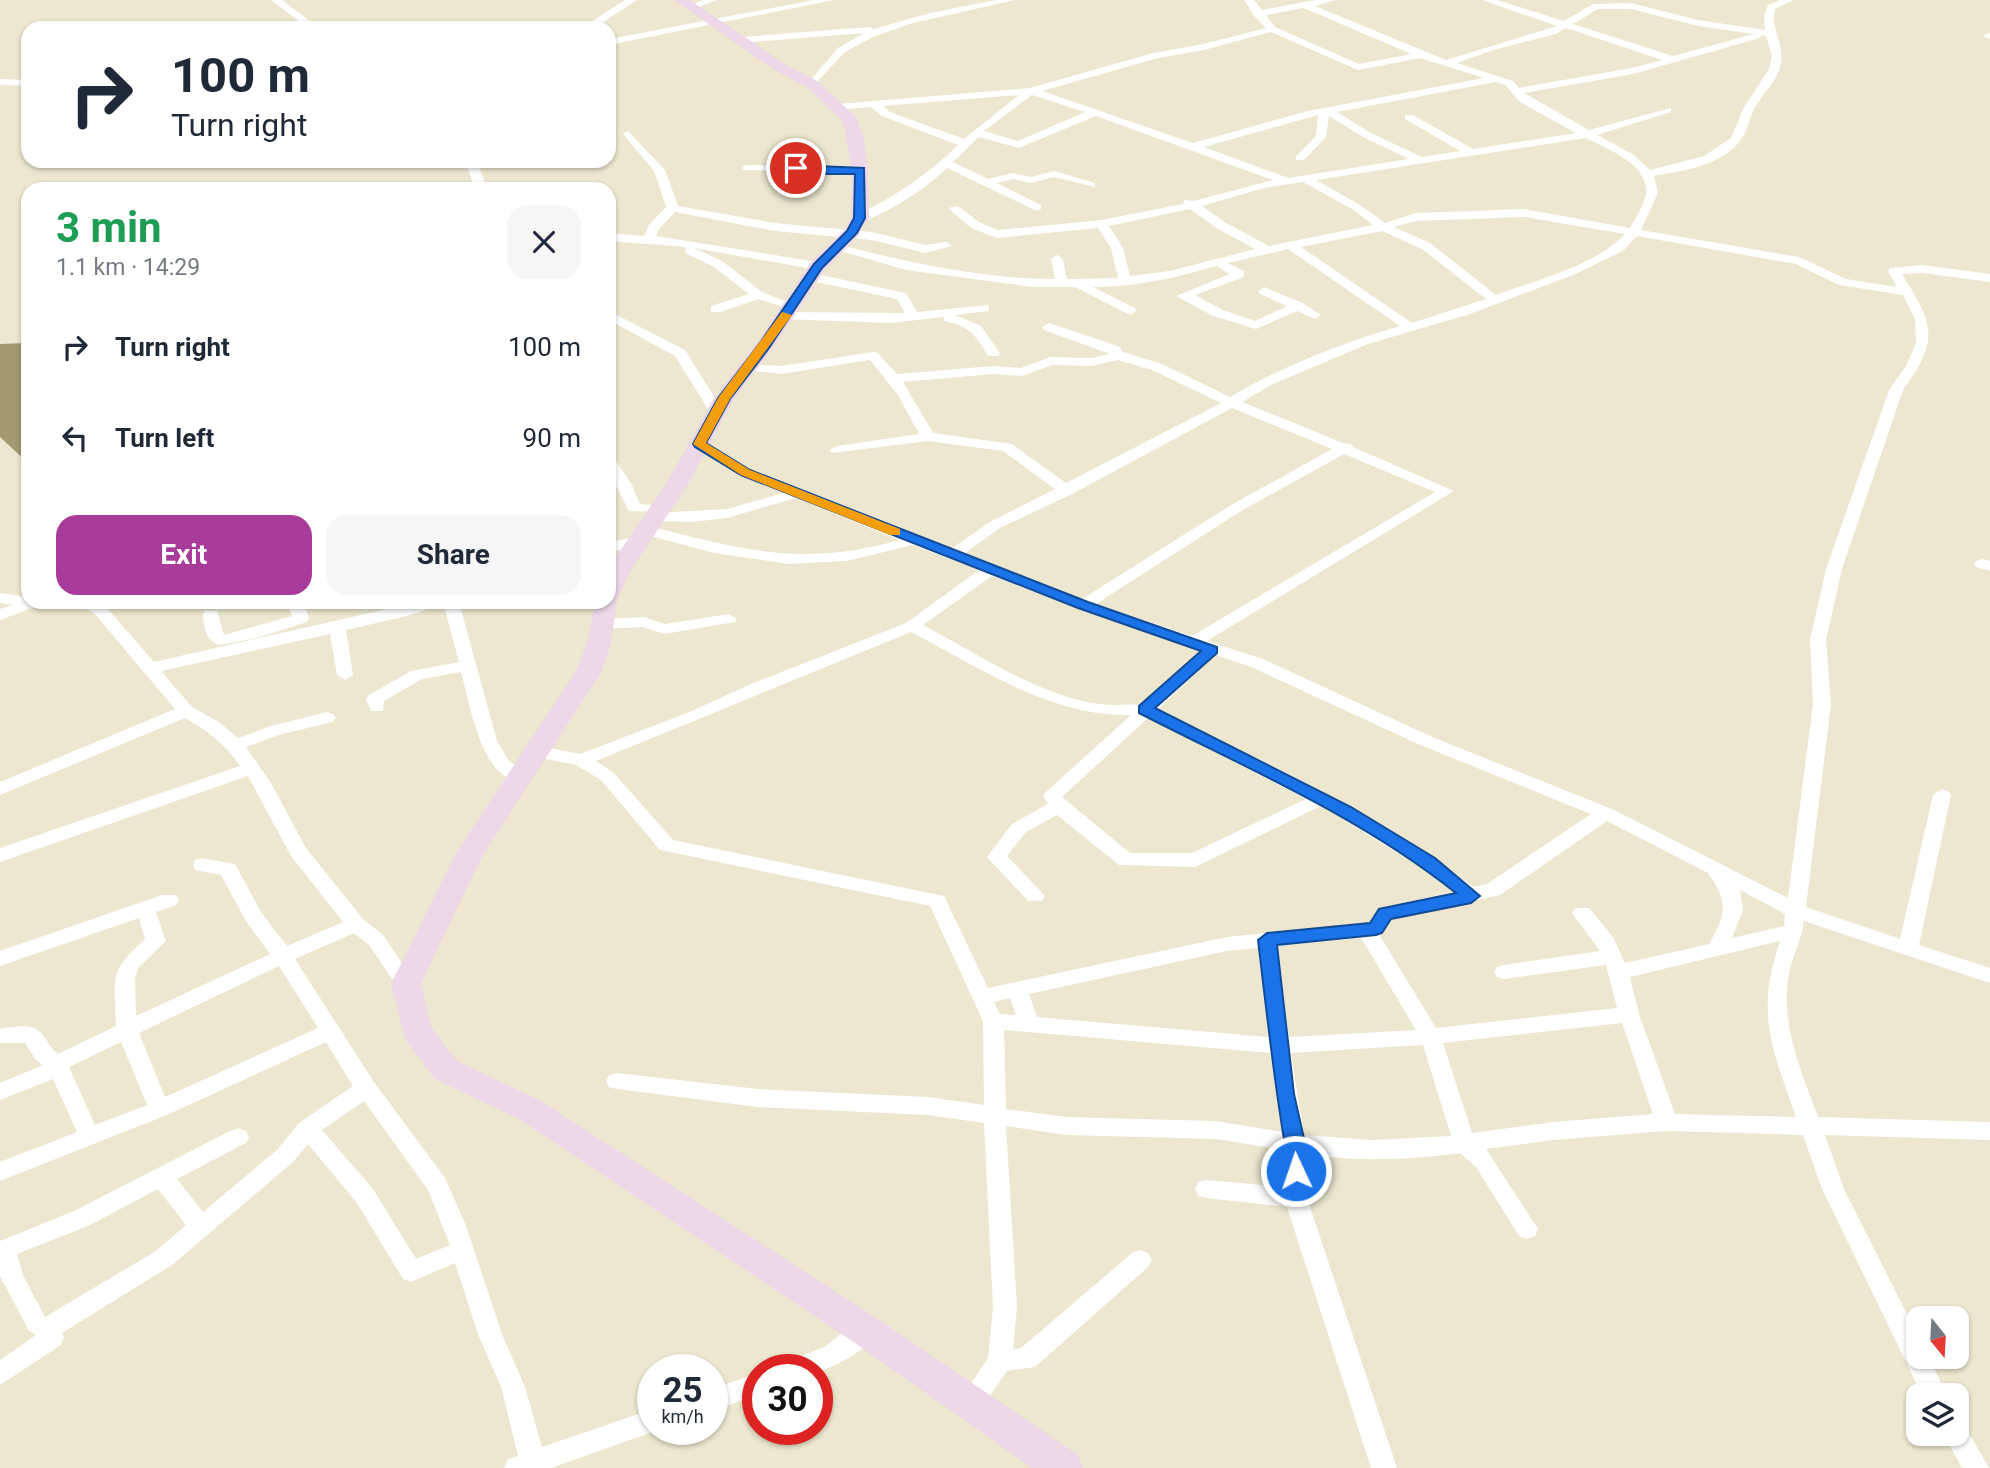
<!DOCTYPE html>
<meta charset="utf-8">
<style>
:root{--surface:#fff;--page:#f6f6f7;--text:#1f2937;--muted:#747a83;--accent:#a93b9a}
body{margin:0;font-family:Roboto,sans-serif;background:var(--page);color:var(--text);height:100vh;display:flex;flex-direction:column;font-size:26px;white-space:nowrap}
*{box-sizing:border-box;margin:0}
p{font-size:23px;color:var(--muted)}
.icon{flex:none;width:38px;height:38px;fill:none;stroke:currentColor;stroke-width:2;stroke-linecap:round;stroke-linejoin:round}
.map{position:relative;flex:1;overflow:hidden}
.side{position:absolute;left:21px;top:182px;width:595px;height:427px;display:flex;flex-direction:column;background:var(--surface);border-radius:21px;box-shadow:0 2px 5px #0004}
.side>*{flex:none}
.banner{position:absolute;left:21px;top:21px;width:595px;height:147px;border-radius:21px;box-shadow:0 2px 5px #0004;background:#fff;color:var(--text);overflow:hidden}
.needle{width:46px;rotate:162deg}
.controls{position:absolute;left:1906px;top:1306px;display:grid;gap:14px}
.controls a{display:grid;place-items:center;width:63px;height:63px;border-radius:14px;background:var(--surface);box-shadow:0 2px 5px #0004;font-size:35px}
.speed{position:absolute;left:637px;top:1354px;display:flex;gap:14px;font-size:35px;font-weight:700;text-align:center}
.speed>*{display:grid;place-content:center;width:91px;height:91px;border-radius:50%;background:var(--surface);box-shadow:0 2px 5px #0004;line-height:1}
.speed small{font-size:18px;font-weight:400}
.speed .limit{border:10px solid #d22;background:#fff;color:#111}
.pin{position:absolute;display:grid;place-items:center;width:60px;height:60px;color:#fff;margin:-30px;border:4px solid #fff;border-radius:50%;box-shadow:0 2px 7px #0007}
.me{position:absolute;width:77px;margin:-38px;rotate:357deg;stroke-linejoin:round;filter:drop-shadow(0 0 5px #0008)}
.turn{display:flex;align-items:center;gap:24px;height:147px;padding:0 35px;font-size:32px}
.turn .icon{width:91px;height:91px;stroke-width:2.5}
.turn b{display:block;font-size:49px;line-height:60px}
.round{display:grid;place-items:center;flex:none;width:74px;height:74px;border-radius:21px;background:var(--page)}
.summary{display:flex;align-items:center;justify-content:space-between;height:119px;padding:0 35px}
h1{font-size:42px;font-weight:700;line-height:52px;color:#1e9e55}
.primary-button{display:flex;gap:14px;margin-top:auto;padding:14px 35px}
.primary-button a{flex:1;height:80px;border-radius:21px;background:var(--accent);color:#fff;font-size:28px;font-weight:700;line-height:80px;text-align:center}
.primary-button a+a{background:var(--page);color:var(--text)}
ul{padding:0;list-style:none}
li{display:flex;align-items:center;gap:21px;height:91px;padding:0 35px}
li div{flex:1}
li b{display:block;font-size:26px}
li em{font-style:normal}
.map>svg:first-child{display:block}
.water{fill:#a29970}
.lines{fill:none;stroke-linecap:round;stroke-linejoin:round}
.street{fill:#fff;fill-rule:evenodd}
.secondary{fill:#edd7e9;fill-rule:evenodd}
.route{fill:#1a73e8;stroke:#114b97;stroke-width:2}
.slow{fill:#f59e0b}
</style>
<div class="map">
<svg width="1990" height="1468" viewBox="0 0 1990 1468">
<rect width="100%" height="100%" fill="#ece7ce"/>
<path class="water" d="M28 343V463L0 437V344Z"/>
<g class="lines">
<path class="street" d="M271 0H282L319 28H308Z
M625 0H637L594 28H582Z
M703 0H717L691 10 686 7Z
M814 0H834L609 45V39Z
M996 0H1015L913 23 875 36 845 52 812 87 807 84 838 48 864 33 741 43 736 40 741 37 869 27 874 29 930 13Z
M1244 0H1254L1262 10 1315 0H1335L1315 6 1446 60 1557 26 1482 0H1497L1564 21 1593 4 1631 3 1698 20 1765 30 1764 16 1768 5 1781 0H1794L1775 9C1770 28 1784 43 1781 62 1779 78 1766 90 1757 104 1750 114 1749 128 1742 138 1725 165 1683 171 1654 176L1658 193 1641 230 1799 257 1846 279 1897 287 1888 271 1890 268 1922 265 1990 274V282L1922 273 1902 274C1934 325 1940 339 1903 390L1842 569 1826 640 1831 704 1806 907 1900 939 1933 795 1942 789 1948 791 1951 795 1919 945 1990 968V983L1804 921C1802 938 1794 953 1790 969 1778 1020 1801 1070 1818 1117L1990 1122V1140L1825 1135 1844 1189 1918 1336V1356H1928L1947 1395H1922L1822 1189 1803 1135 1667 1131 1553 1140 1486 1149 1538 1229 1535 1236 1527 1239 1519 1236 1476 1167 1460 1153C1411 1160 1356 1162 1306 1154L1307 1198 1397 1468H1371L1287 1207 1206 1198 1198 1196 1195 1189 1198 1182 1206 1180 1285 1187 1284 1150 1216 1139 1066 1135 1006 1126 1017 1307 1013 1349 1021 1348 1132 1253 1140 1250 1148 1253 1152 1260 1148 1267 1035 1367 1007 1371 980 1410 971 1413 962 1410 959 1402 988 1358 993 1307 984 1123 928 1115 758 1107 617 1089 609 1087 606 1081 609 1075 617 1073 758 1089 928 1097 984 1105 983 1021 930 906 660 850 601 780 576 765 532 756 529 752 538 746 580 754 687 713 751 684 906 623 979 570 913 545 846 561 789 564 714 553 640 533 637 530 640 527 645 525C739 549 802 568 899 540L796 498 727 518 692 522 649 521 646 518 654 513 727 509 783 493 741 476 694 447V441H704L751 470 951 549 990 522 1055 489 1003 451 928 441 832 453 830 450 837 446 919 434 898 395 870 360 781 374 743 370V364L781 366 873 352 878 353 897 374 993 366 1021 368 1050 357 1092 358 1110 354 1044 330 1042 327 1049 323 1120 347 1123 352 1162 364 1230 397C1283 366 1341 343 1400 326L1288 249 1228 263 1244 271V277L1195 295 1223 310 1255 321 1287 306 1260 294 1258 291 1264 287 1303 303 1321 315 1315 319 1297 311 1256 329 1213 316 1176 296 1230 274 1216 266C1176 278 1135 287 1093 287L1135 308 1136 311 1130 315 1075 287H1032L906 270 830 248 836 244C907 262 981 279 1055 279L1051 259 1057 255 1063 259 1067 279 1118 278 1111 248 1098 228 997 238 971 228 948 208 958 206 979 222 998 230 1102 220 1183 204 1184 200 1194 201 1273 180 1096 116 1019 148 979 137 953 162 988 179 1013 173 1031 177 1054 171 1095 183V187L1054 177 1031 183 1013 179 997 183 1041 205V209L1037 211 947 168C924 190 891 212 860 222L856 221V215C895 197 927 175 958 145L882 116 871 107 838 110 833 107 838 104 1030 88 1153 53 1203 44 1266 28 1254 16ZM1304 8 1411 54 1359 64 1275 27 1266 15ZM1598 9H1631L1698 26 1754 34 1673 56 1573 24ZM1566 28 1662 60 1632 68 1519 88 1513 81 1457 63 1493 50 1556 34ZM1271 32 1358 70 1420 58 1484 78 1308 111 1193 143 1042 91 1158 58 1204 50ZM1761 35 1766 36 1772 56 1769 69 1743 109 1731 138 1704 156 1650 170 1634 155 1597 135 1671 112V108L1589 130 1524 93 1633 74 1760 38ZM1496 82 1505 85 1520 102 1576 133 1473 149 1413 115H1405V119L1460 151 1422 157 1371 133 1337 112ZM1019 95 964 139 890 112 883 106ZM1032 95 1085 112 1018 141 984 131ZM1318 115 1316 136 1296 156V160H1304L1326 137 1329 116 1363 137 1409 159 1288 178 1204 147ZM1586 138C1607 149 1647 163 1646 192 1646 203 1635 218 1630 228L1524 209 1416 213 1385 223 1360 205 1316 180ZM1303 182 1352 209 1373 225 1269 246 1226 223 1202 206 1264 188ZM1190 209 1218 229 1255 249 1170 271 1130 276 1123 248 1109 226ZM1524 217 1625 234C1597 265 1536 280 1496 295L1430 243 1394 227 1417 221ZM1382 231 1422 249 1486 299 1412 323 1301 247ZM1637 236 1796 264 1839 285 1903 295 1915 319 1916 343 1906 366 1889 390 1826 569 1810 640 1813 704 1788 898 1612 809 1430 736 1263 659 1207 641 1454 491 1353 447 1351 444 1343 443 1242 402 1273 384 1368 344 1470 314 1573 275 1623 251ZM1118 360 1152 370 1221 403 1066 483 1012 444 933 433 903 382 993 374 1022 376 1052 365 1092 366ZM1232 408 1332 449 1231 505 1082 599 964 554 1000 528 1072 494ZM1344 454 1435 492 1192 636 1096 604 1241 511ZM992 576 1077 608 1202 650 1143 704C1129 704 1114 706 1100 704 1041 697 976 653 923 625ZM911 632C981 668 1050 717 1131 715L1046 792 1043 796 1048 804 1012 824 987 857 1028 901H1042L1045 896 1007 856 1026 832 1057 815 1119 865 1195 867 1321 806 1422 868 1453 892 1379 908 1370 923 1227 937 988 988 944 896 673 840 613 772 596 761ZM1216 655 1251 667 1418 744 1591 814 1487 884 1473 887C1377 813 1266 763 1158 709ZM1148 718 1306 799 1192 853H1130L1062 797ZM1607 821 1708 873C1728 902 1727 913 1709 944L1625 963 1613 937 1589 908H1575L1572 913 1600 951 1504 965 1497 967 1494 972 1497 977 1504 979 1606 965 1617 1008 1436 1028 1380 936 1392 919 1500 895ZM1740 890 1785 914 1784 926 1732 938 1743 910ZM1361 938 1416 1030 1289 1037 1278 946ZM1780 941C1755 1014 1772 1048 1796 1117L1675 1114 1639 1014 1630 977ZM1258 948 1268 1037 1037 1017 1029 994 1227 951ZM1010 998 1016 1015 1000 1014 994 1002ZM1622 1023 1653 1114 1553 1122 1472 1133 1443 1043ZM1004 1030 1270 1053 1282 1132 1216 1121 1066 1117 1006 1109ZM1423 1045 1451 1136 1372 1140 1304 1135 1291 1053Z
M1988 33H1990V39L1983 36Z
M0 79 28 80V86L0 85Z
M628 131 665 170 678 206 775 223 872 232 925 245 946 242 952 246 925 253 872 240 775 231 675 212 659 229 656 236 818 262 824 266 818 270 694 248 722 261 762 292 798 306 792 310 758 299 721 312H711V306L749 294 714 267 685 253 686 247 609 241V233L644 236 649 225 666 207 654 171 623 134Z
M395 161H408L409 162 403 165Z
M465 161H477L487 189H454L473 183Z
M747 165 860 167 866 170 860 173 743 170V166Z
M811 273 906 293 917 312 989 305V311L955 315 981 326 1000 353 998 356H988C976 335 969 326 944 321V317L890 323 780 319V313L785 312 905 313 897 299 807 280V274Z
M609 311 685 350 723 411 721 414H711L675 356 609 320Z
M609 458 614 459 631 483 640 504 665 506 668 509 665 512 629 511 609 472Z
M637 537 642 539 645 542 642 545 609 552V542Z
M1982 559 1990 561V571L1976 567 1974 564 1976 561Z
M0 593 28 597V602H42L40 605 0 620V609L13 605 0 603Z
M72 602H94L106 607 154 662 418 602H442L440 605 407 616 346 630 353 675 345 680 337 675 330 634 161 671 192 707 219 722 238 738 271 726 327 712 333 714 336 718 333 722 282 734 246 747 271 783 306 848 363 919 383 935 416 984 413 989 406 992 399 989 369 945 354 933 295 959 374 1082 445 1178 465 1223 503 1337 525 1387 542 1447 653 1409V1430H658L551 1468H504L508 1459 518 1456 501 1387 479 1337 455 1263 411 1282 403 1279 357 1203 308 1144 293 1162 172 1265 62 1333 64 1337 61 1345 0 1385V1360L36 1335 29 1331 0 1276V1241L74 1211 230 1131 238 1128 246 1131 249 1137 246 1143 177 1179 203 1212 277 1150 299 1123 353 1086 326 1042 167 1115 0 1181V1162L77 1132 53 1079 0 1100V1083L43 1065 36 1060 25 1043H0V1029C11 1027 32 1023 40 1032 47 1039 49 1047 58 1054L116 1026C115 978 107 973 145 939L139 918 0 966V951L162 895H176L179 900 176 905 156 912 166 941 138 968 135 979 136 1016 270 954 246 921 221 875 195 870 193 865 195 860 202 858 235 864 261 912 287 946 343 922 291 856 248 776 0 862V848L240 766C225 744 208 731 185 718L0 795V782L175 709 94 613ZM279 966 318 1028 165 1097 139 1033ZM121 1042 147 1105 95 1125 69 1067ZM364 1101 428 1190 450 1245 416 1259 373 1189 322 1130ZM158 1189 186 1225 156 1251 45 1317 23 1275 17 1254 90 1225Z
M288 602H304L309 619 307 622 257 638 220 645C205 641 204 627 203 614L205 611H217L224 635 292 616Z
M443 602H459L497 741 509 761 529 775 526 779C483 791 469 700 461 672L422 679 384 701 383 711H371L366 699 369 695 411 671 459 662Z
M729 614 737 619 735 622 664 634 643 627 603 629 595 624 603 619 644 617 665 624Z
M865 1319 874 1322 877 1330C867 1352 838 1364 817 1373V1370H784L787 1362 826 1346 856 1322Z
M758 1373V1395L712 1411V1389Z
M1956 1422 1964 1425 1989 1468H1962L1943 1433H1956Z"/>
<path class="secondary" d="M674 0H690L786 65 817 81 856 117 863 134 868 170 869 218 857 237 825 270 772 349 734 399 688 484 631 570 617 599 611 643 602 671 483 855 442 939 421 984 431 1027 457 1061 541 1101 878 1319 1078 1455 1083 1468H1032L852 1341 519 1119 435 1079 405 1039 391 984 456 853 576 671 587 643 595 602H609V567L666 484 714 398 758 341 811 262 844 230 851 218 852 170 843 122 807 87 776 71Z"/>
</g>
<path class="route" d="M792 165 864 168 865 218 857 233 822 268 769 348 730 399 706 443 750 470 1088 602 1217 647V653L1155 708 1351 807 1435 858 1480 896 1471 903 1391 919 1382 933 1376 935 1277 945 1294 1094 1305 1143 1306 1171 1303 1176H1288C1283 1165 1287 1152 1284 1139 1273 1073 1266 1007 1258 940L1267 933 1370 923 1379 909 1456 893C1361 817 1246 768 1139 713V706L1201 651 1078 608 741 475 695 447 693 444 718 398 760 343 814 264 847 231 854 218 855 174H818L792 170Z"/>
<path class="slow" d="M782 312 792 315 730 399 706 443 750 470 900 529V535H890L741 475 693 444 718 398Z"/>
</svg>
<div class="controls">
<a><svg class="needle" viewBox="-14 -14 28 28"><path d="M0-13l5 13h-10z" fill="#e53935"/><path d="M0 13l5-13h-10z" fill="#747a83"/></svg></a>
<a><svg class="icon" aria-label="layers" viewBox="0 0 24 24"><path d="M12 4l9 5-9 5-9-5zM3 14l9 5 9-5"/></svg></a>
</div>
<div class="speed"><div>25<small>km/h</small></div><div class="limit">30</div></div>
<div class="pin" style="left:796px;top:168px;background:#d93025"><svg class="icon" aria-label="arrive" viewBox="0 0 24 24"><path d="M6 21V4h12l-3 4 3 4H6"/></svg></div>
<svg class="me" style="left:1296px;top:1171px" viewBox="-20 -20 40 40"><circle r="17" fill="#1a73e8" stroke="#fff" stroke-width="3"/><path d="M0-11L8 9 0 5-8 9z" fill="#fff"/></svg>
<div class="banner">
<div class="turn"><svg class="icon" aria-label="right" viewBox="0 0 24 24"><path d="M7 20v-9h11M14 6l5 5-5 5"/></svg><div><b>100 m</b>Turn right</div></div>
</div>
<section class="side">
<div class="summary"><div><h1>3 min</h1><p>1.1 km · 14:29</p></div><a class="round"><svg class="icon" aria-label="close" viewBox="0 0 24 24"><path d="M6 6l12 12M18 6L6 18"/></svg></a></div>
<ul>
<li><svg class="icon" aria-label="right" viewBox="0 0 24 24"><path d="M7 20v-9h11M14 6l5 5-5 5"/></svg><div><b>Turn right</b></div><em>100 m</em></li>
<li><svg class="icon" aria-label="left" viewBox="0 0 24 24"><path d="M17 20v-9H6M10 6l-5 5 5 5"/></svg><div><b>Turn left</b></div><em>90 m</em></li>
</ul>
<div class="primary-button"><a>Exit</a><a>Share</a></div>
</section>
</div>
